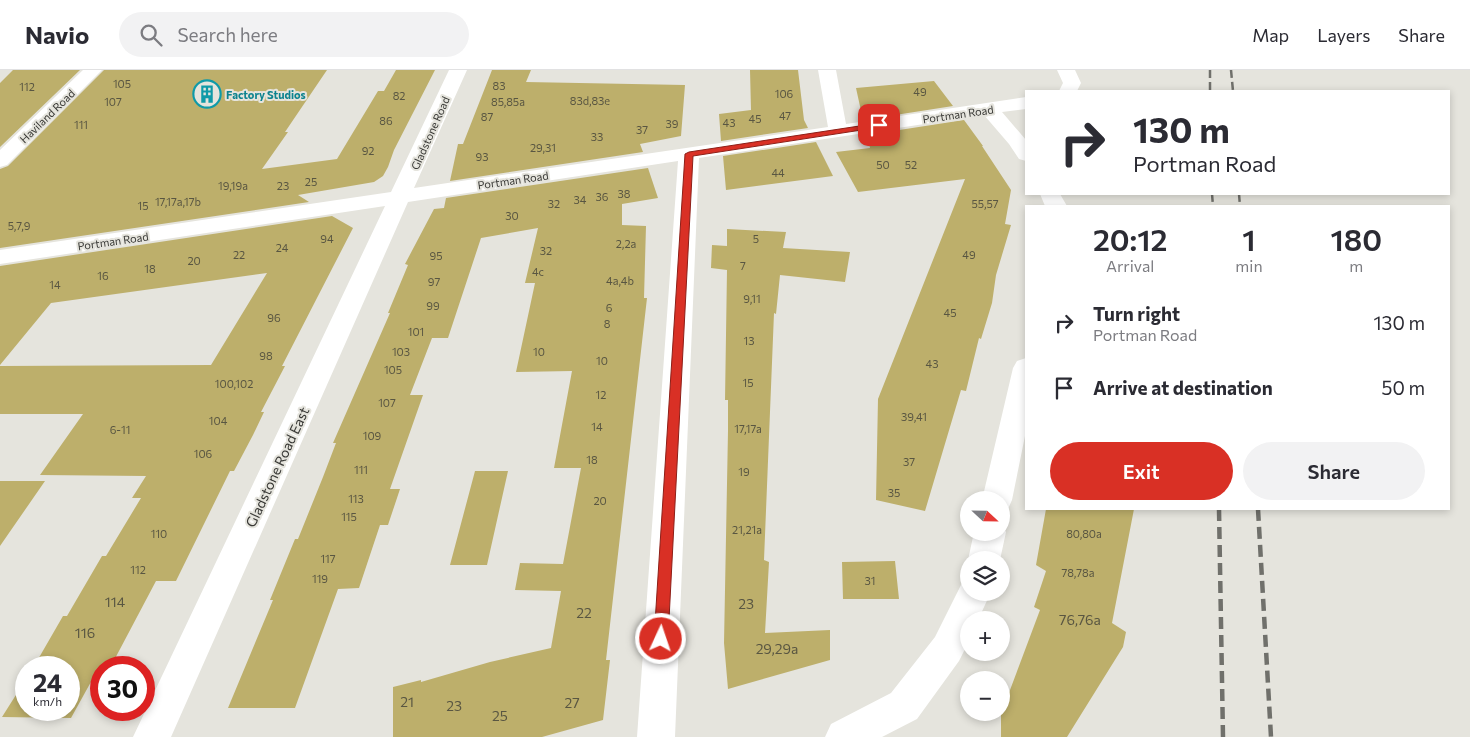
<!DOCTYPE html>
<meta charset="utf-8">
<style>
:root{--surface:#fff;--page:#f2f2f3;--text:#2b2b33;--muted:#7c7c81;--line:#e1e1e2;--accent:#d93025}
body{margin:0;font-family:Commissioner,sans-serif;background:var(--page);color:var(--text);height:100vh;display:flex;flex-direction:column;font-size:19px;white-space:nowrap}
*{box-sizing:border-box;margin:0}
p{font-size:16px;color:var(--muted)}
.icon{flex:none;width:28px;height:28px;fill:none;stroke:currentColor;stroke-width:2;stroke-linecap:round;stroke-linejoin:round}
.map{position:relative;flex:1;overflow:hidden}
.sheet{position:absolute;left:1025px;top:135px;width:425px;height:305px;display:flex;flex-direction:column;background:var(--surface);border-radius:0px;box-shadow:0 2px 8px #0003}
.sheet>*{flex:none}
.guide{position:absolute;left:1025px;top:20px;width:425px;height:105px;border-radius:0px;box-shadow:0 2px 8px #0003;background:#fff;color:var(--text);overflow:hidden}
.needle{width:32px;rotate:112deg}
.tools{position:absolute;left:960px;top:421px;display:grid;gap:10px}
.tools a{display:grid;place-items:center;width:50px;height:50px;border-radius:50%;background:var(--surface);box-shadow:0 2px 8px #0003;font-size:25px}
.speed{position:absolute;left:15px;top:586px;display:flex;gap:10px;font-size:25px;font-weight:700;text-align:center}
.speed>*{display:grid;place-content:center;width:65px;height:65px;border-radius:50%;background:var(--surface);box-shadow:0 2px 8px #0003;line-height:1}
.speed small{font-size:12px;font-weight:400}
.speed .limit{border:8px solid #d22;background:#fff;color:#111}
.pin{position:absolute;display:grid;place-items:center;width:42px;height:42px;color:#fff;margin:-21px;border-radius:10px;box-shadow:0 2px 8px #0006}
.me{position:absolute;width:55px;margin:-28px;rotate:3deg;stroke-linejoin:round;filter:drop-shadow(0 0 4px #0008)}
.turn{display:flex;align-items:center;gap:18px;height:105px;padding:0 25px;font-size:22px}
.turn .icon{width:65px;height:65px;stroke-width:2.5}
.turn b{display:block;font-size:35px;line-height:42px}
.eta{display:flex;justify-content:space-evenly;align-items:center;height:85px;text-align:center}
.eta b{font-size:30px;font-weight:600;line-height:35px}
.primary-button{display:flex;gap:10px;margin-top:auto;padding:10px 25px}
.primary-button a{flex:1;height:58px;border-radius:30px;background:var(--accent);color:#fff;font-size:20px;font-weight:600;line-height:58px;text-align:center}
.primary-button a+a{background:var(--page);color:var(--text)}
ul{padding:0;list-style:none}
li{display:flex;align-items:center;gap:15px;height:65px;padding:0 25px}
li div{flex:1}
li b{display:block;font-size:19px}
li em{font-style:normal}
header{display:flex;align-items:center;gap:30px;box-sizing:border-box;height:70px;padding:0 25px;background:var(--surface);border-bottom:1px solid var(--line)}
header strong{font-size:24px}
nav{display:flex;gap:28px;margin-inline-start:auto;font-size:18px}
.search{width:350px;height:45px;background:var(--page);display:flex;align-items:center;gap:12px;box-sizing:border-box;padding:0 18px;border-radius:28px;color:var(--muted);font-size:19px}
.map>svg:first-child{display:block}
.building{fill:#bdaf6b}
.lines{fill:none;stroke-linecap:round;stroke-linejoin:round}
.minor{fill:#fff;fill-rule:evenodd}
.rail-far1{stroke:#70706b;stroke-width:2.5;stroke-dasharray:8 4;stroke-linecap:butt}
.rail{stroke:#70706b;stroke-width:4.5;stroke-dasharray:12 6;stroke-linecap:butt}
.route{fill:#d93025;stroke:#8d1f18}
.labels{text-anchor:middle;dominant-baseline:central;stroke-width:4;stroke-linejoin:round;paint-order:stroke}
.number-label{font-size:11px;fill:#595642}
.far-culture-label{font-size:11px;font-weight:bold;fill:#0d838f;stroke:#e5e4dd;text-anchor:start}
.far-street-label{font-size:11px;fill:#383835;stroke:#e5e4dd}
.street-label{font-size:14px;fill:#383835;stroke:#e5e4dd}
.near-number-label{font-size:14px;fill:#595642}
</style>
<header>
<strong>Navio</strong>
<div class="search"><svg class="icon" aria-label="search" viewBox="0 0 24 24"><circle cx="10" cy="10" r="6"/><path d="M15 15l6 6"/></svg>Search here</div>
<nav><a>Map</a><a>Layers</a><a>Share</a></nav>
</header>
<div class="map">
<svg width="1470" height="667" viewBox="0 0 1470 667">
<rect width="100%" height="100%" fill="#e5e4dd"/>
<path class="building" d="M13 0H80L0 77V13Z
M104 0H327L285 62H288L262 99 337 89 378 21H384L396 0H435L394 80 388 97 383 106 374 112 298 125 309 132 0 178V99L8 96Z
M492 0H531L526 12 685 15 681 66 640 74 643 82 450 111 458 74H463Z
M750 0H798L804 50 808 58 721 71 719 44 751 40Z
M934 11 953 36 863 50 856 18Z
M964 50 983 76H982L1011 120 1005 154 1011 155 996 205 992 233 981 269 979 268 966 321 961 320 925 441 876 430 878 329 965 109 858 122 836 82 870 78 867 65Z
M816 72 833 106 726 120 723 86Z
M648 98 658 128 622 134V155L646 156 644 228H647L606 590H610L603 650 542 667H393V617L421 610V612L490 592 551 578 561 521 515 520 520 493 563 494 581 398H554L572 301 516 302 535 213H525L538 158 481 168 448 268H432L410 325H423L390 419H400L388 455H380L359 518 338 519 295 638H228L273 530H270L295 469H298L323 407 336 373H333L390 243H388L408 195 405 194 434 139 444 138 446 128Z
M332 146 353 158 282 296H285L261 342H264L253 365 234 401H230L176 511H156L110 598H101V610H92L71 648 2 647 26 609V640H69V598H33L63 546H67L102 486H106L141 428H132L146 406 40 405 83 344H0V296L211 295 267 203 51 233 0 295V196Z
M727 159 786 162 783 178 850 182 845 212 780 205 776 244 774 243 764 490 769 492 765 563 830 560V590L728 619 724 573 728 361V330H725L727 200 711 198 712 175 727 176Z
M475 401H508L487 495H450Z
M0 411H45L0 476Z
M1046 439H1134L1112 553 1126 562 1123 577 1067 667H1001V644L1040 540 1034 537 1046 501 1036 495Z
M895 491 899 529H843L842 492Z"/>
<g class="lines">
<path class="minor" d="M83 0H102L7 95 0 97V80Z
M449 0H467L414 118 828 57 818 0H836L846 54 1026 27V39L1002 42 1026 70V91L1019 89 1009 74 984 45 699 88 675 667H637L678 91 408 132 171 667H133L385 136 0 194V180L391 122Z
M1057 0H1075L1081 13 1077 21H1059L1063 13Z
M1040 124H1060L1067 136H1045Z
M1026 288V361L1012 430 1008 439 1001 441V430H982L1013 298 1017 291Z
M1001 453 1006 462 1000 490H969V492L968 490 974 462H1001Z
M969 509V522H991L978 550H969V571L959 591 917 649 882 667H825L831 654 891 623 935 567 963 511Z"/>
<path class="rail-far1" d="M1210 0V21
M1231 0 1233 21
M1212 124 1213 136
M1239 124 1240 136"/>
<path class="rail" d="M1219 439 1223 667
M1258 439 1271 667"/>
</g>
<path class="route" d="M879 53 883 55 881 57 693 86 668 569 666 574 661 576 656 574 654 569 685 84 689 82Z"/>
<defs>
<g id="building-ring" transform="scale(1.4375)"><circle r="9.5" fill="#e5e4dd" stroke="#0f9aa8" stroke-width="1.5"/><path d="M-4-6H4V6H1V3H-1V6H-4ZM-2.5-4.3h1.7v1.8h-1.7ZM.8-4.3h1.7v1.8H.8ZM-2.5-1h1.7V.8h-1.7ZM.8-1h1.7V.8H.8Z" fill="#0f9aa8"/></g>
</defs>
<g fill-rule="evenodd">
<use href="#building-ring" x="207" y="24"/>
</g>
<g class="labels">
<g class="number-label">
<text x="122" y="13">105</text>
<text x="499" y="15">83</text>
<text x="27" y="16">112</text>
<text x="920" y="21">49</text>
<text x="784" y="23">106</text>
<text x="399" y="25">82</text>
<text x="590" y="30">83d,83e</text>
<text x="113" y="31">107</text>
<text x="508" y="31">85,85a</text>
<text x="785" y="45">47</text>
<text x="487" y="46">87</text>
<text x="755" y="48">45</text>
<text x="386" y="50">86</text>
<text x="729" y="52">43</text>
<text x="672" y="53">39</text>
<text x="81" y="54">111</text>
<text x="642" y="59">37</text>
<text x="597" y="66">33</text>
<text x="543" y="77">29,31</text>
<text x="368" y="80">92</text>
<text x="482" y="86">93</text>
<text x="883" y="94">50</text>
<text x="911" y="94">52</text>
<text x="778" y="102">44</text>
<text x="311" y="111">25</text>
<text x="233" y="115">19,19a</text>
<text x="283" y="115">23</text>
<text x="624" y="123">38</text>
<text x="602" y="126">36</text>
<text x="580" y="129">34</text>
<text x="178" y="131">17,17a,17b</text>
<text x="554" y="133">32</text>
<text x="985" y="133">55,57</text>
<text x="143" y="135">15</text>
<text x="512" y="145">30</text>
<text x="19" y="155">5,7,9</text>
<text x="327" y="168">94</text>
<text x="756" y="168">5</text>
<text x="626" y="173">2,2a</text>
<text x="282" y="177">24</text>
<text x="546" y="180">32</text>
<text x="239" y="184">22</text>
<text x="969" y="184">49</text>
<text x="436" y="185">95</text>
<text x="194" y="190">20</text>
<text x="743" y="195">7</text>
<text x="150" y="198">18</text>
<text x="538" y="201">4c</text>
<text x="103" y="205">16</text>
<text x="620" y="210">4a,4b</text>
<text x="434" y="211">97</text>
<text x="55" y="214">14</text>
<text x="752" y="228">9,11</text>
<text x="433" y="235">99</text>
<text x="609" y="237">6</text>
<text x="950" y="242">45</text>
<text x="274" y="247">96</text>
<text x="607" y="253">8</text>
<text x="416" y="261">101</text>
<text x="749" y="270">13</text>
<text x="401" y="281">103</text>
<text x="539" y="281">10</text>
<text x="266" y="285">98</text>
<text x="602" y="290">10</text>
<text x="932" y="293">43</text>
<text x="393" y="299">105</text>
<text x="748" y="312">15</text>
<text x="234" y="313">100,102</text>
<text x="601" y="324">12</text>
<text x="387" y="332">107</text>
<text x="914" y="346">39,41</text>
<text x="218" y="350">104</text>
<text x="597" y="356">14</text>
<text x="748" y="358">17,17a</text>
<text x="120" y="359">6-11</text>
<text x="372" y="365">109</text>
<text x="203" y="383">106</text>
<text x="592" y="389">18</text>
<text x="909" y="391">37</text>
<text x="361" y="399">111</text>
<text x="744" y="401">19</text>
<text x="894" y="422">35</text>
<text x="356" y="428">113</text>
<text x="600" y="430">20</text>
<text x="349" y="446">115</text>
<text x="747" y="459">21,21a</text>
<text x="159" y="463">110</text>
<text x="1084" y="463">80,80a</text>
<text x="328" y="488">117</text>
<text x="138" y="499">112</text>
<text x="1078" y="502">78,78a</text>
<text x="320" y="508">119</text>
<text x="870" y="510">31</text>
</g>
<g class="far-culture-label">
<text x="226" y="24">Factory Studios</text>
</g>
<g class="far-street-label">
<text transform="translate(958 44) rotate(-8)">Portman Road</text>
<text transform="translate(47 46) rotate(-44)">Haviland Road</text>
<text transform="translate(430 63) rotate(-66)">Gladstone Road</text>
<text transform="translate(513 110) rotate(-8)">Portman Road</text>
<text transform="translate(113 171) rotate(-8)">Portman Road</text>
</g>
<g class="street-label">
<text transform="translate(277 397) rotate(-65)">Gladstone Road East</text>
</g>
<g class="near-number-label">
<text x="115" y="531">114</text>
<text x="746" y="533">23</text>
<text x="584" y="542">22</text>
<text x="1080" y="549">76,76a</text>
<text x="85" y="562">116</text>
<text x="777" y="578">29,29a</text>
<text x="407" y="631">21</text>
<text x="572" y="632">27</text>
<text x="454" y="635">23</text>
<text x="500" y="645">25</text>
</g>
</g>
</svg>
<div class="tools">
<a><svg class="needle" viewBox="-14 -14 28 28"><path d="M0-13l5 13h-10z" fill="#e53935"/><path d="M0 13l5-13h-10z" fill="#7c7c81"/></svg></a>
<a><svg class="icon" aria-label="layers" viewBox="0 0 24 24"><path d="M12 4l9 5-9 5-9-5zM3 14l9 5 9-5"/></svg></a>
<a>+</a>
<a>−</a>
</div>
<div class="speed"><div>24<small>km/h</small></div><div class="limit">30</div></div>
<div class="pin" style="left:879px;top:55px;background:#d93025"><svg class="icon" aria-label="arrive" viewBox="0 0 24 24"><path d="M6 21V4h12l-3 4 3 4H6"/></svg></div>
<svg class="me" style="left:661px;top:569px" viewBox="-20 -20 40 40"><circle r="17" fill="#d93025" stroke="#fff" stroke-width="3"/><path d="M0-11L8 9 0 5-8 9z" fill="#fff"/></svg>
<div class="guide">
<div class="turn"><svg class="icon" aria-label="right" viewBox="0 0 24 24"><path d="M7 20v-9h11M14 6l5 5-5 5"/></svg><div><b>130 m</b>Portman Road</div></div>
</div>
<section class="sheet">
<div class="eta">
<div><b>20:12</b><p>Arrival</p></div>
<div><b>1</b><p>min</p></div>
<div><b>180</b><p>m</p></div>
</div>
<ul>
<li><svg class="icon" aria-label="right" viewBox="0 0 24 24"><path d="M7 20v-9h11M14 6l5 5-5 5"/></svg><div><b>Turn right</b><p>Portman Road</p></div><em>130 m</em></li>
<li><svg class="icon" aria-label="arrive" viewBox="0 0 24 24"><path d="M6 21V4h12l-3 4 3 4H6"/></svg><div><b>Arrive at destination</b></div><em>50 m</em></li>
</ul>
<div class="primary-button"><a>Exit</a><a>Share</a></div>
</section>
</div>
